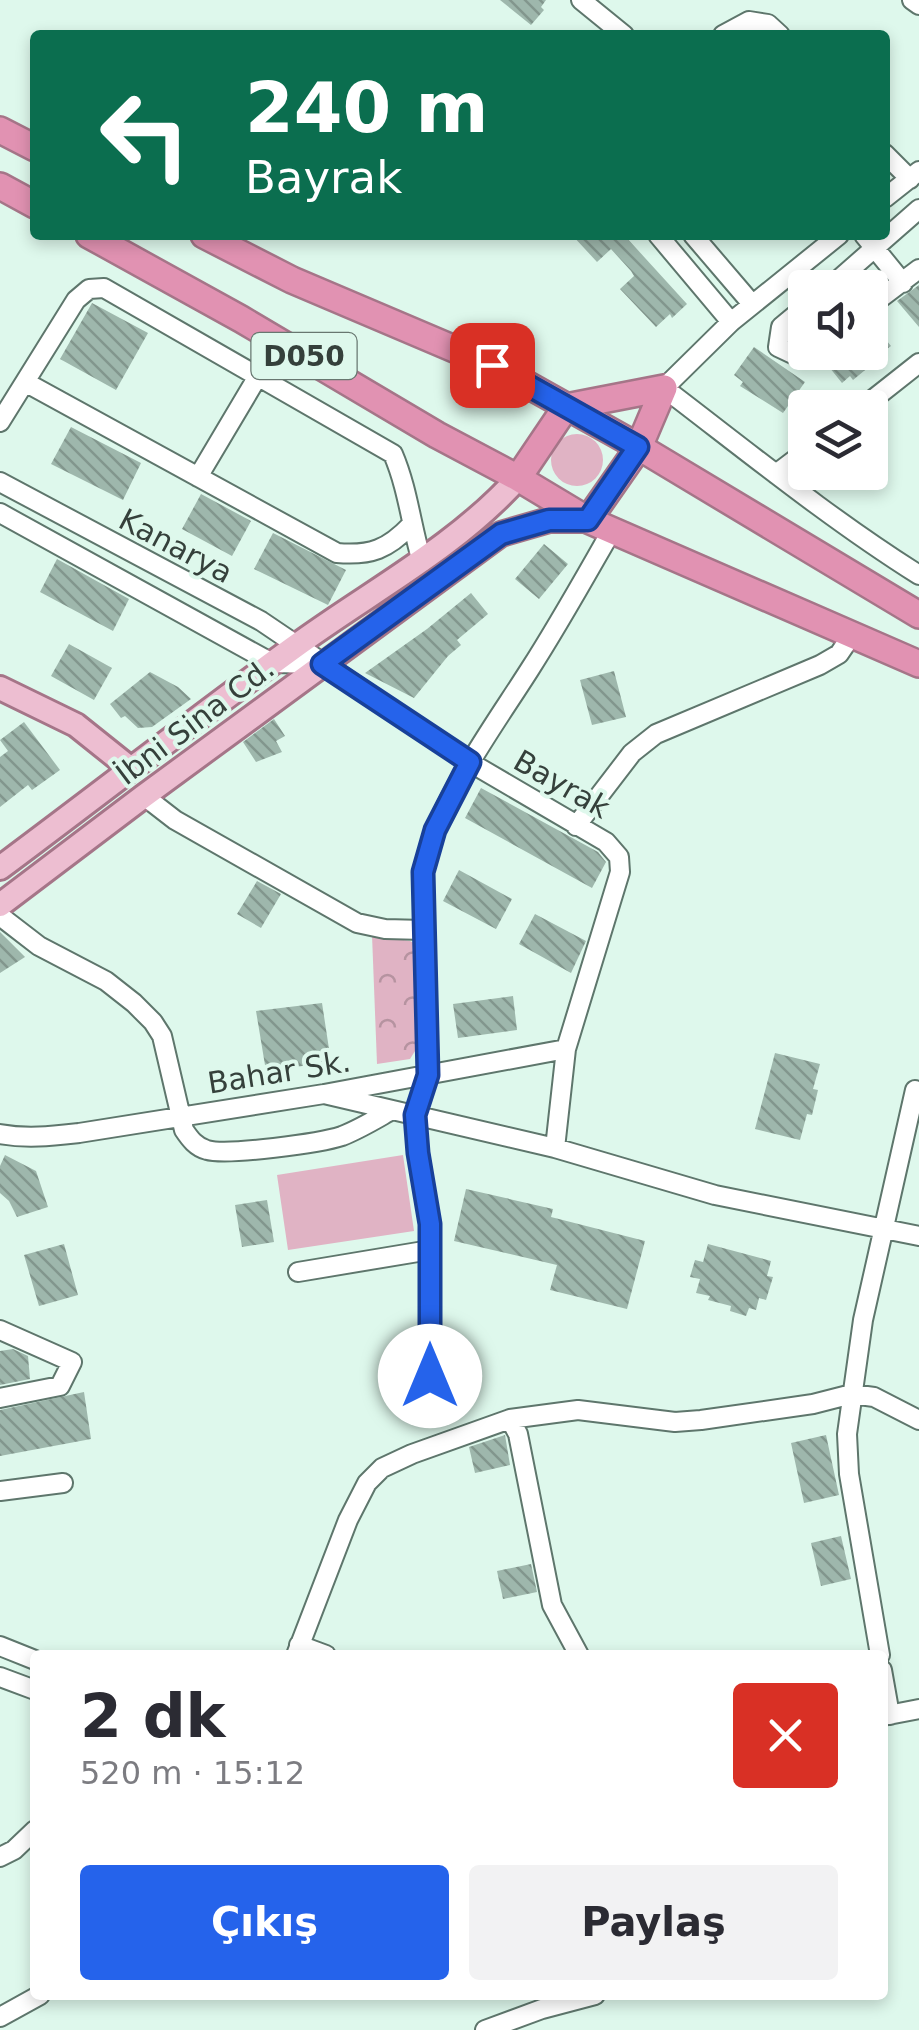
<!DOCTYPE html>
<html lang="tr">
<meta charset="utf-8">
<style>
:root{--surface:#fff;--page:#f2f2f3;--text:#2b2b33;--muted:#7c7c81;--accent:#2563eb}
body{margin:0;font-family:"DejaVu Sans",sans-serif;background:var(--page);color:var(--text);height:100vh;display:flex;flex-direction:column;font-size:38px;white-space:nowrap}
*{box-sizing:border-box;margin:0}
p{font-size:32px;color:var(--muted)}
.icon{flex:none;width:55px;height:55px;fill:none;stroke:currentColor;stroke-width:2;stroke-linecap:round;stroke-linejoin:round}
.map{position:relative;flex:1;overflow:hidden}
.sheet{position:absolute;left:30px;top:1650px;width:858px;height:350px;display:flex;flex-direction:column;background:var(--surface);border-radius:10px;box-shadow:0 5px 15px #0003}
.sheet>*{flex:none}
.hud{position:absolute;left:30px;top:30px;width:860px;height:210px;border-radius:10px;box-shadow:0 5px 15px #0003;background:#0b6e4f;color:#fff;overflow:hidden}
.controls{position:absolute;left:788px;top:270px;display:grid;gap:20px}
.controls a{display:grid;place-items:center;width:100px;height:100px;border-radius:10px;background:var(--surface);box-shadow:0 5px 15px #0003;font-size:50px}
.pin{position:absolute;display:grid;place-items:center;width:85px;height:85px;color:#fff;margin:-42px;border-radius:20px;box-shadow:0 5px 15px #0006}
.me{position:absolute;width:110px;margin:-55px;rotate:0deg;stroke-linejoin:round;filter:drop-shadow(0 0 8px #0008)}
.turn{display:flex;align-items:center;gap:35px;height:210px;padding:0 50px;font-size:45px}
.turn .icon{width:130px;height:130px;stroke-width:2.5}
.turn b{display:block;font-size:70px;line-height:85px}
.round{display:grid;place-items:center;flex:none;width:105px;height:105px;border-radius:10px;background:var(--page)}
.overview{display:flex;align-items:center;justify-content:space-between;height:170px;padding:0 50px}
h1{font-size:60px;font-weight:700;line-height:75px}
.cta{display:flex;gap:20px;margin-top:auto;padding:20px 50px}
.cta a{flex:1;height:115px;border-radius:10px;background:var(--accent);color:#fff;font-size:40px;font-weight:700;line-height:115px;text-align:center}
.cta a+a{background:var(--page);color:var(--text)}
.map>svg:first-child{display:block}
.green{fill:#e0b3c4}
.park{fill:url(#park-crowns)}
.building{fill:url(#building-back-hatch)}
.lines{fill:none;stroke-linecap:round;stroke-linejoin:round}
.minor-casing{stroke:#5e766c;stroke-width:22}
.major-casing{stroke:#a57588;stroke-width:28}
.highway-casing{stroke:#a57588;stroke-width:30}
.minor{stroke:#fff;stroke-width:18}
.major{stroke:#edbed1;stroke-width:22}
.highway{stroke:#e192b2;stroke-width:25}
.route-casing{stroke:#184099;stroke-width:25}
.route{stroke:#2563eb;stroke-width:18}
.labels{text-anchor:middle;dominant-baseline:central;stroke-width:8;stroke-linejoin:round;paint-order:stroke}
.shield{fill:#def8ec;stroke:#687770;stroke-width:2.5}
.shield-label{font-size:28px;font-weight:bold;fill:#35403b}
.street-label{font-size:30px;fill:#35403b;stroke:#def8ec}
</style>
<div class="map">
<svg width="919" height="2030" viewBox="0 0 919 2030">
<defs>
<pattern id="park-crowns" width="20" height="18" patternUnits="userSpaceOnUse" patternTransform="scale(2.5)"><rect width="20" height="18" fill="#e0b3c4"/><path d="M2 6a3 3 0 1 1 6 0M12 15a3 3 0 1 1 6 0" fill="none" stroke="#b693a0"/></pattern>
<pattern id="building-back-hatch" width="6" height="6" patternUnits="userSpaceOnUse" patternTransform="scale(2.5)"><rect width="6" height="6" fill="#9eb7ac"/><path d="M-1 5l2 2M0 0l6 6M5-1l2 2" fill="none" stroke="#82968d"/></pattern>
</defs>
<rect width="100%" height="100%" fill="#def8ec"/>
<path class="green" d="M551 460a26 26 0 1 1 52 0a26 26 0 1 1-52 0Z
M403 1155 414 1231 288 1250 277 1175Z"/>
<path class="park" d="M372 935 410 941 416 944 420 1043 410 1059 377 1064Z"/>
<path class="building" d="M500 0H546L541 7 544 10 531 25Z
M572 235H626L625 236 687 304 672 318 670 314 656 327 620 289 634 276 631 271 611 249 597 262Z
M919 285V327L897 301Z
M92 303 148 333 116 390 60 359Z
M870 320 891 346 883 352H887L853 380 850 376 842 383 817 352H870Z
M754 347 805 382 783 413 740 386 743 382 734 375Z
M71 427 141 463 123 500 51 464Z
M201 494 251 521 232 556 182 529Z
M273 533 346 570 328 605 254 569Z
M544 544 568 564 539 599 515 579Z
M57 559 129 599 113 631 40 592Z
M471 593 488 614 457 640 461 645 448 656 414 698 365 673 427 629Z
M69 644 112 668 94 700 51 676Z
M614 671 626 717 592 725 580 680Z
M150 672 178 687 191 699 152 727 138 728 125 716 121 718 110 704Z
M274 719 285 736 276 741 282 752 256 762 243 742Z
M24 722 60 770 32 790 28 785 0 807V757L8 751 0 740Z
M481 788 598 852 606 862 592 888 465 818Z
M459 870 512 899 496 929 443 901Z
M257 881 281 894 261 928 237 914Z
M535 914 586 941 571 973 519 944Z
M0 932 25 957 0 973Z
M513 996 517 1030 458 1038 453 1004Z
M322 1003 331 1062 266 1071 256 1011Z
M775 1053 820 1064 813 1089 818 1090 812 1115 807 1114 800 1140 755 1129Z
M5 1155 36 1171 48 1207 17 1217 9 1201 0 1193V1166Z
M466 1189 553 1209 551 1217 645 1241 627 1309 550 1290 557 1265 454 1241Z
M267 1200 274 1242 242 1247 235 1205Z
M64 1244 78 1295 39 1306 24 1255Z
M708 1244 771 1261 767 1276 773 1277 766 1300 759 1298 756 1310 749 1308 746 1316 730 1311 731 1306 708 1300 710 1296 696 1293 700 1279 690 1277 695 1260 703 1262Z
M13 1349 28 1356 30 1379 0 1385V1351Z
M84 1392 91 1439 0 1456V1410Z
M505 1435 510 1465 475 1473 469 1447Z
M826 1435 839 1495 804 1503 791 1443Z
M841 1536 851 1579 821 1586 811 1543Z
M531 1564 537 1592 503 1599 497 1571Z"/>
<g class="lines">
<g class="minor-casing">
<path id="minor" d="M581 0 624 35
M912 0 919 5
M723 35 749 21 768 24 780 35
M885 154 910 179
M885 198 919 171
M658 235 731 322
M693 235 752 304
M839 235 731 322 664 388C748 452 830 519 919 575
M864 235 903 283
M829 288 919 209
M870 306 919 269
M805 307 781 327 778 347 795 355 805 350
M25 382 337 553C371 556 388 549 411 525
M862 408 919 363
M0 422 76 300 89 289 104 288 393 454C408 489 411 525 422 562
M776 474 805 452
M198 477 258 376
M0 482 261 621 471 763 606 842 619 857 620 872 566 1049 555 1148
M0 513 272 663 322 664
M144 796 175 820 357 923 385 929 424 930
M576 826 632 753 656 734 820 665 839 654 852 635
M0 916 39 946 106 981 134 1003 153 1022 162 1036 184 1130C190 1139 196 1147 207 1150 227 1156 321 1143 342 1136 360 1129 376 1119 392 1110
M324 1094 555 1148 715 1195 919 1236
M0 1134C27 1139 52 1136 79 1133L324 1094 566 1049
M298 1272 430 1250
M0 1330 72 1362 60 1386 0 1398
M430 1376V1224L418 1153 415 1115 428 1075 423 873C436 803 492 729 530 669 559 624 585 577 612 530
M510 1419 518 1434 552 1605 579 1655
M0 1491 63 1483
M299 1645 326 1655
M0 1646 35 1660
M296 1655 348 1520 367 1483 382 1468 412 1454 510 1419 578 1410 675 1422 701 1420 813 1404 852 1394 874 1397 919 1420
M880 1655 849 1474 847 1434 863 1320 915 1090
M882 1670 890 1715
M0 1677 35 1690
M883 1716 919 1709
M0 1857 14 1850 35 1830
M0 2017 40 1995
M485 2030 542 2009 595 1995"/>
</g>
<g class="major-casing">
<path id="major" d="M0 688 76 725 131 769
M0 868C98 795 194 720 293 648 369 592 454 549 518 478
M0 905 144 796 501 534 549 520H588"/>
</g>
<g class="highway-casing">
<path id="highway" d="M0 130 35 148
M0 186 35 205
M89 235 241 319 437 435 518 478 588 520 919 664
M204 235 292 280 492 365 639 447 919 615
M518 478 566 407 664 388
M588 520 639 447 664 388"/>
</g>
<use href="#minor" class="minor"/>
<use href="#major" class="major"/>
<use href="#highway" class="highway"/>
</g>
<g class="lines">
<g class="route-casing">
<path id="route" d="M430 1376V1224L418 1153 415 1115 428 1075 423 872 435 830 470 762 322 664 501 534 549 520H588L638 447 492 365"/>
</g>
<use href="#route" class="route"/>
</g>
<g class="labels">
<rect class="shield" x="251.5" y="333" width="105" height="46" rx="8"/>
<g class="shield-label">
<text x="304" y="356">D050</text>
</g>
<g class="street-label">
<text transform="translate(176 546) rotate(28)">Kanarya</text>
<text transform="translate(195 721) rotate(-37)">İbni Sina Cd.</text>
<text transform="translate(562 784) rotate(30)">Bayrak</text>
<text transform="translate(279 1072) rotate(-9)">Bahar Sk.</text>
</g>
</g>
</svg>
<div class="controls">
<a><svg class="icon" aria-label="sound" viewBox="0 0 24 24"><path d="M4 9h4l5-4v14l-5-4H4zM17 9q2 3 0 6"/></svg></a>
<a><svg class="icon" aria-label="layers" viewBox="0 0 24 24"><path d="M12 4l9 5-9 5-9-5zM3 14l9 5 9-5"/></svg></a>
</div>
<div class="pin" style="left:492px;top:365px;background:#d93025"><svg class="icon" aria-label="arrive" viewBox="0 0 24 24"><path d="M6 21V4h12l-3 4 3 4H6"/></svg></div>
<svg class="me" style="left:430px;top:1376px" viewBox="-20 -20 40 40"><circle r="19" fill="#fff"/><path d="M0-13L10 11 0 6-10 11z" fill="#2563eb"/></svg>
<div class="hud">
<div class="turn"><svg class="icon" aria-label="left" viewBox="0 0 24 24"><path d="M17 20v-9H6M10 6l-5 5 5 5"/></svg><div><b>240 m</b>Bayrak</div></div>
</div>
<section class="sheet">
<div class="overview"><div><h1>2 dk</h1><p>520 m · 15:12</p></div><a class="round" style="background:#d93025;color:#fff"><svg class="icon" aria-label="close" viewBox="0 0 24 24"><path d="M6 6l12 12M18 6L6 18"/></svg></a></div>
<div class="cta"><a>Çıkış</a><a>Paylaş</a></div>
</section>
</div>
